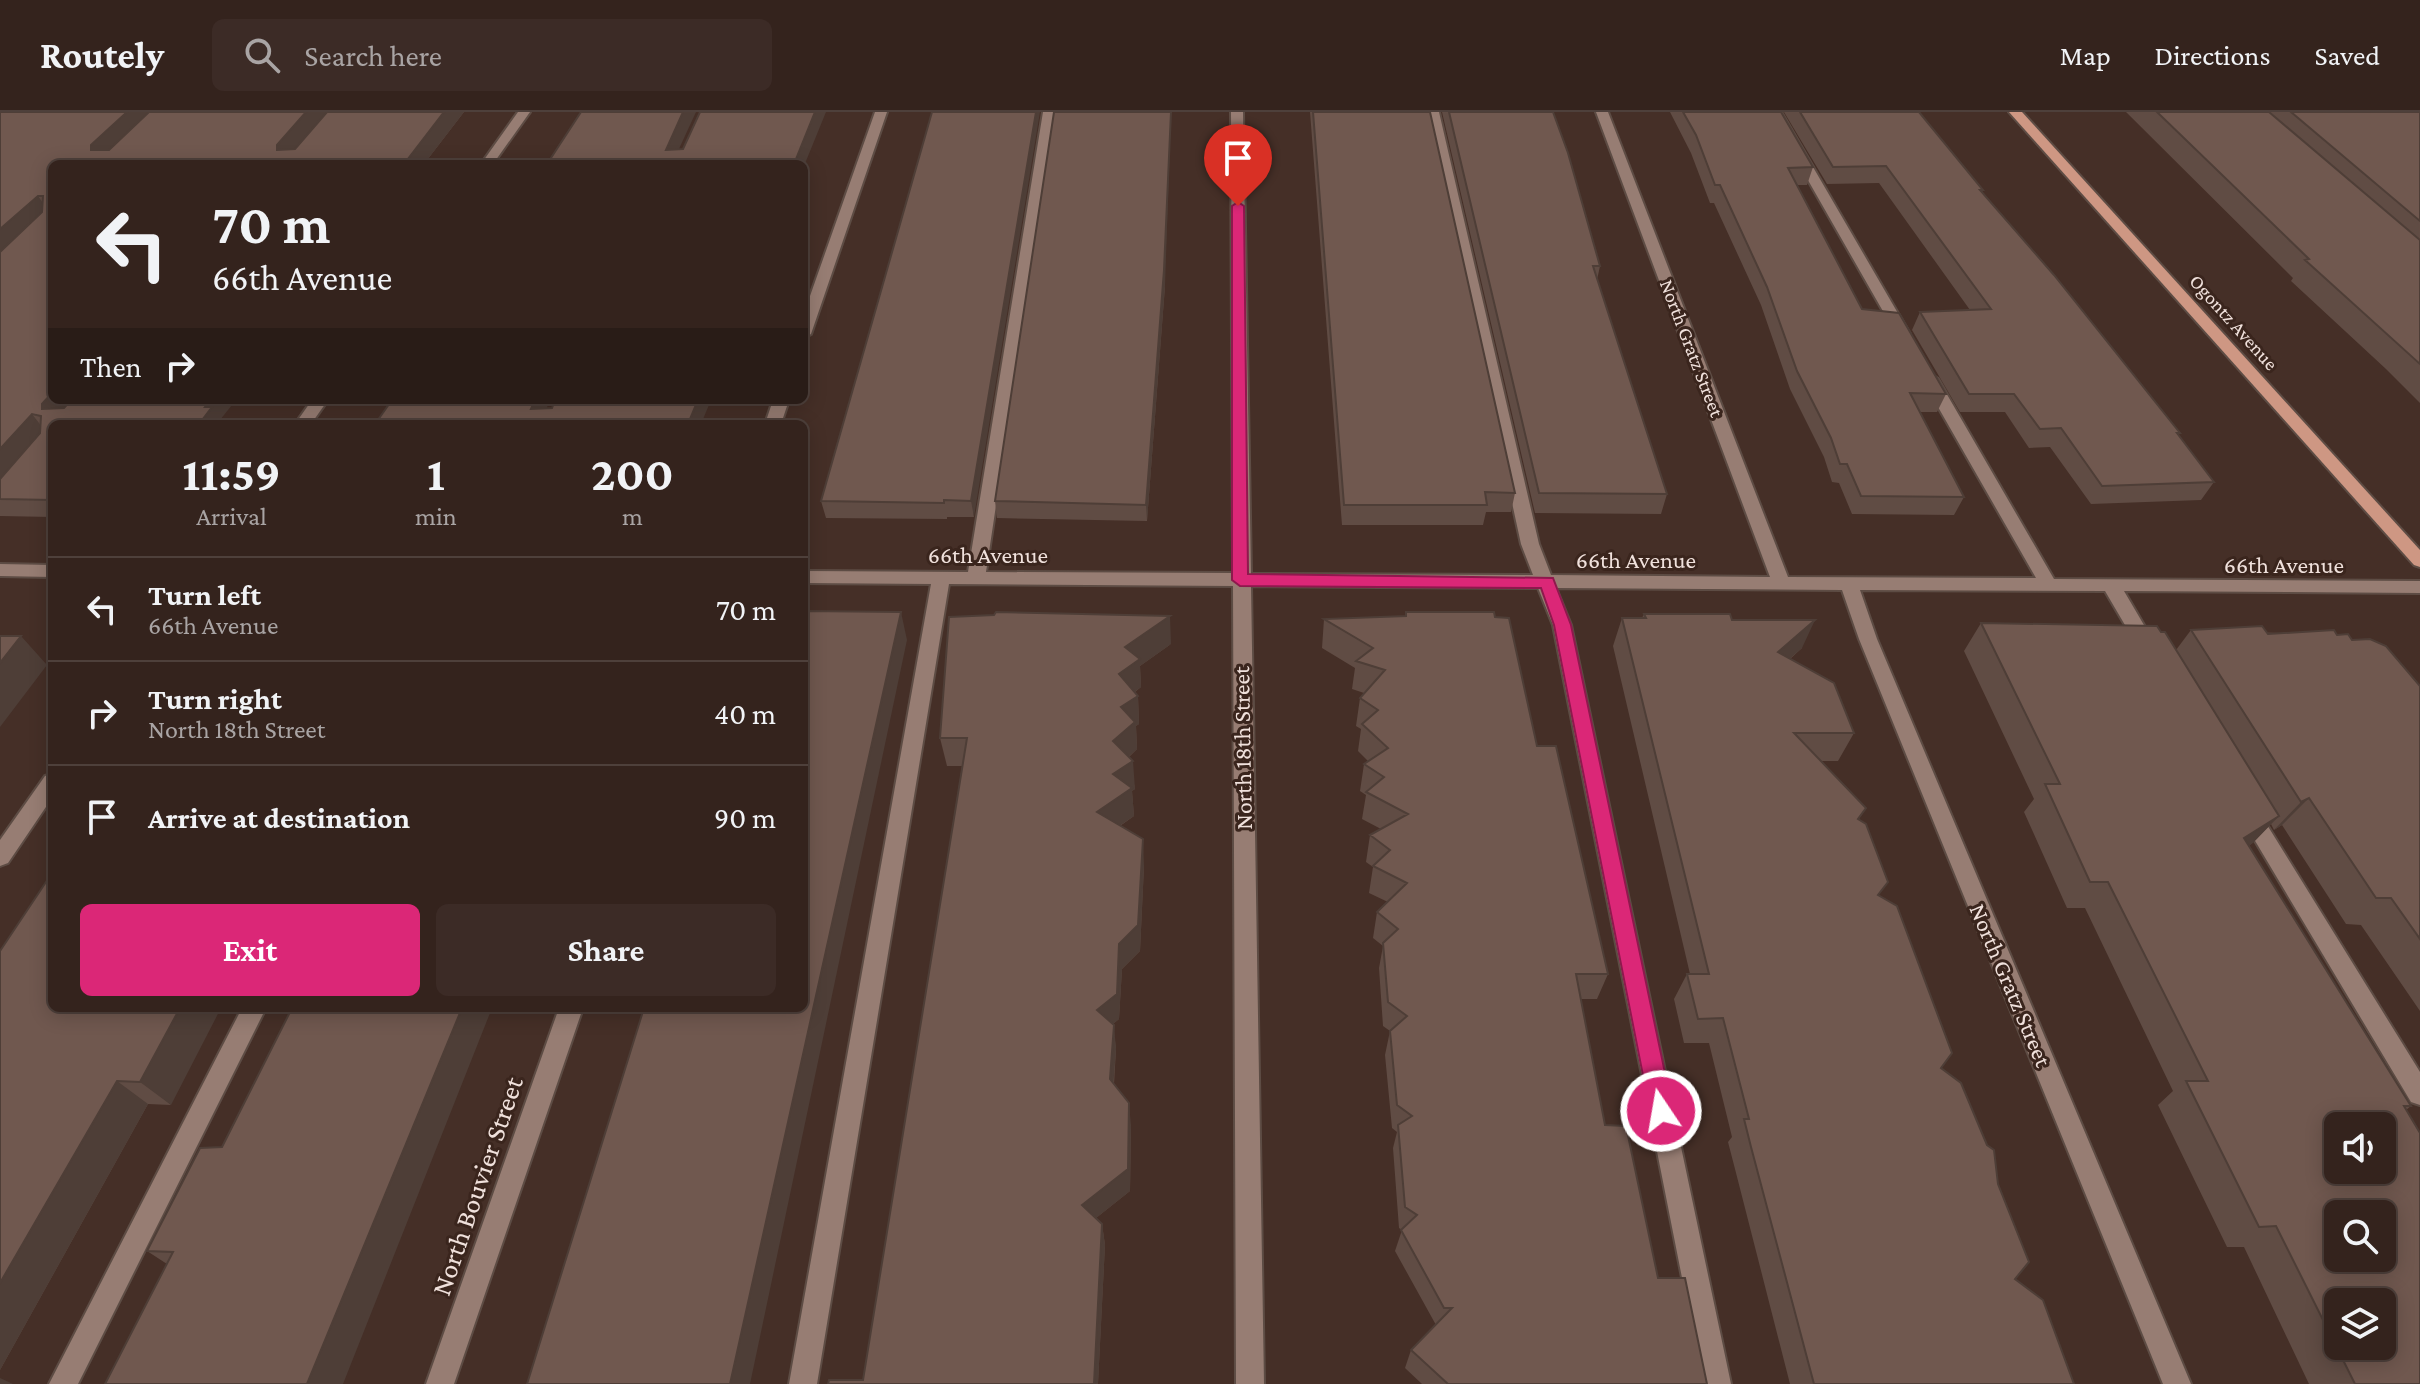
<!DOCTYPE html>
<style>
:root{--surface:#34231d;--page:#3c2b26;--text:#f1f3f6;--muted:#a9a4a4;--line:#4e403b;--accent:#db2777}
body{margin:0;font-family:"Crimson Pro",serif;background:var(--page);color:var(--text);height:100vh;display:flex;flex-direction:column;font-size:30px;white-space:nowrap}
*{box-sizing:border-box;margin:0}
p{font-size:26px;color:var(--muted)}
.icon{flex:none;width:44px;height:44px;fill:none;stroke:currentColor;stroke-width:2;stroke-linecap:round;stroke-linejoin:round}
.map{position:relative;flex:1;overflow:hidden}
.details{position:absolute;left:48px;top:308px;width:760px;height:592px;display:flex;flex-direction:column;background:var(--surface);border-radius:12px;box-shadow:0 4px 20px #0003,0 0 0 2px var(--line)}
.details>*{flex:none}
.hud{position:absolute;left:48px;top:48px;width:760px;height:244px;border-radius:12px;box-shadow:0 4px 20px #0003,0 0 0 2px var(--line);background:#34231d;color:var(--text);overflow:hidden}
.tools{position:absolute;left:2324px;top:1000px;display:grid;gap:16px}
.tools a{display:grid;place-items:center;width:72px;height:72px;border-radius:12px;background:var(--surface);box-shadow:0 4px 20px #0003,0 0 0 2px var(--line);font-size:40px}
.pin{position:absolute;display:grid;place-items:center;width:68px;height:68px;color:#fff;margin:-82px -34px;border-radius:50% 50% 50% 0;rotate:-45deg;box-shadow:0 0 8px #0007}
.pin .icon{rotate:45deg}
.me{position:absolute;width:88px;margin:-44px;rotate:348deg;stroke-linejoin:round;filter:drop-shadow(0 0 6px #0008)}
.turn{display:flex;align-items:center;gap:28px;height:168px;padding:0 32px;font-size:36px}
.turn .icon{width:104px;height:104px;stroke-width:2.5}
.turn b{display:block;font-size:56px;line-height:68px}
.then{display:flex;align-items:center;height:76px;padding:0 32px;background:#0003;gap:16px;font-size:30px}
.eta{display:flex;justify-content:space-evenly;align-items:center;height:136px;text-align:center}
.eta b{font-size:48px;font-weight:700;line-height:56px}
.cta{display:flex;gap:16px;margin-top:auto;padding:16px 32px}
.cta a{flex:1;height:92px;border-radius:12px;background:var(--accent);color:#fff;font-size:32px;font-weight:700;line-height:92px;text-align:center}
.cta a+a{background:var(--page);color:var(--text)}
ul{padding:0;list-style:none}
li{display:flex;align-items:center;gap:24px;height:104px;padding:0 32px;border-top:2px solid var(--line)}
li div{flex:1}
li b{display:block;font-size:30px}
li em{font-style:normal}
header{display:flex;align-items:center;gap:48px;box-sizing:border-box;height:112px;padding:0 40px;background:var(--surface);border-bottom:2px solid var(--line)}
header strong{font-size:38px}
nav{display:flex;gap:44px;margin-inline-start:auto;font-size:28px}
.search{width:560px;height:72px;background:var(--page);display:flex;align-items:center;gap:20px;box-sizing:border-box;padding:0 28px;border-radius:12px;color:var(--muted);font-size:30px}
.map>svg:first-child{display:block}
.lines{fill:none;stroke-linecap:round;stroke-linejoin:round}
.minor-casing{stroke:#5d4c44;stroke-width:4}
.major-casing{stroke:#5d4c44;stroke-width:4}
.minor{fill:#977d73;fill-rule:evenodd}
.major{fill:#ce9783;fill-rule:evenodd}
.wall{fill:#604c44}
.shaded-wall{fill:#4e3e37}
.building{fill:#70584f;stroke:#4e3e37;stroke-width:2;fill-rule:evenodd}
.route{fill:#db2777;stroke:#8e194d;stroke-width:2}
.labels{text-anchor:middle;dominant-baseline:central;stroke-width:6;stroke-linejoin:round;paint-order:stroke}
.far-street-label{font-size:20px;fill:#f0e1dc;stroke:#3a251d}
.street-label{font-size:24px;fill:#f0e1dc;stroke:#3a251d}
.near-street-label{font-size:28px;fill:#f0e1dc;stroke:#3a251d}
</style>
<header>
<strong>Routely</strong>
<div class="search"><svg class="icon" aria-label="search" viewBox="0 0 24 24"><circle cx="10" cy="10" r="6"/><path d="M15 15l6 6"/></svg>Search here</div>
<nav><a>Map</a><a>Directions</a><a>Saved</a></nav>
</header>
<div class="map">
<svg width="2420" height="1272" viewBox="0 0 2420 1272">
<rect width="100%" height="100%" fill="#452f27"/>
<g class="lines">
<g class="minor-casing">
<path id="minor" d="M518 0H530L493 52H481Z
M875 0H887L811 222 804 226V201Z
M1043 0H1055L986 460 1233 461 1231 0H1243L1251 462 1533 463 1521 432 1427 0H1439L1539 432 1551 463 1770 465 1596 0H1608L1788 465 2036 466 1922 267 1930 262 1938 267 2054 467 2420 469V481L2124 479 2158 537 2149 544 2142 542 2105 479 1860 478 1877 527 2191 1272H2163L1859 527 1842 478 1556 476 1571 513 1731 1272H1703L1553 513 1538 476 1251 474 1264 1272H1236L1233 474 949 472 817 1272H789L931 472 804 471V459L968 460Z
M1769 0H1781L1910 222 1908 225 1903 226 1896 222Z
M312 288H328L311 312H295Z
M773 288H789L781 312H765Z
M0 452 52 453V465L0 464Z
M52 662V686L8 751 0 754V728L45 664Z
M2249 693 2256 695 2420 960V993L2411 990 2242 707 2239 701 2242 695Z
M242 896H266L78 1272H49Z
M559 896H583L454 1272H426Z"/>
</g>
<g class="major-casing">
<path id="major" d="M2009 0H2022L2420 438V455L2414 453Z"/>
</g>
<use href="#minor" class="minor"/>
<use href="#major" class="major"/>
</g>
<path class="wall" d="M0 0H464L424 52H52V288L220 308 52 312V405L0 404Z
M932 0 974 405H947V407L826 406 821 389Z
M1310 0H1430L1515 381 1511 400H1486L1483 413H1342Z
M1442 0H1553L1600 154 1597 168 1667 382 1661 402 1535 401Z
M1670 0H1781L1813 55 1807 73H1797L1862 197 1946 282 1937 300H1920L1964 385 1954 403 1852 402 1839 371 1832 370 1824 345 1790 277 1761 193 1714 91H1710L1691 41Z
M1784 0H1919L1983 78 1982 80 2180 321 2178 324 2214 370 2201 388 2091 392 2050 335 2029 336 2005 300H1960L1912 218 1920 200 1970 198 1879 71 1827 72Z
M2126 0H2420V291L2386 257 2291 169 2293 166Z
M1165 174 1147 409 997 406 995 389Z
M1644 502 1732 508 1802 536 1790 547 1854 621 1838 649H1821L1866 696 1859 707 1879 784 1941 956 1998 1072 2015 1167 2074 1272H1790L1735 1057 1728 1030 1732 1025 1709 931H1684L1674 887 1687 862H1690L1613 534 1622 506H1642Z
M1324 507 1537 634 1608 862 1597 887H1581L1605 1013 1658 1166 1707 1272H1422L1405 1256 1411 1238 1436 1213 1395 1139 1402 1118 1399 1116 1393 1036 1397 1020 1392 1016 1385 943 1390 919 1383 914 1379 856 1383 834 1373 826 1377 800 1388 790 1369 781 1373 755 1366 750 1370 723 1381 717 1362 707 1366 683 1360 679 1364 652 1368 649 1358 639 1361 617 1356 614 1360 586 1364 581 1352 577 1355 556 1322 536Z
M1981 511 2161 520 2176 538 2191 518 2337 523 2352 528 2420 574V899L2361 813 2346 812 2282 713 2274 718 2271 712 2249 734 2411 994 2406 998 2420 1272H2309L2244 1135H2227L2158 993 2173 979 2085 796H2067L2024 700 2034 687 1964 539Z
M1171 532 1140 554 1141 575 1135 580 1138 584 1139 612 1136 614 1137 637 1129 645 1135 677 1132 679 1134 704 1120 714 1144 754 1140 839 1122 857 1119 907 1113 912 1116 937 1114 972 1131 1014 1130 1079 1096 1106 1102 1112 1105 1133 1098 1272H828L863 1268 962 654H947L940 626Z
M0 839 171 993 148 992 0 1258Z
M222 1035 167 1152 147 1139Z"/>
<path class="shaded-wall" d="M127 0H154L102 50 91 38V33Z
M306 0H328L286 52 277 38V33Z
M444 0H464L424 52H404Z
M683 0H696L672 52 666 38Z
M815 0H826L804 54V52H794Z
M1036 0H1040L974 405 971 389Z
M1171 0 1165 174 1147 409 1146 393Z
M38 84 50 101 0 145V117Z
M52 281V288H74L56 312 42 297V292Z
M210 288H236L220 308 223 312H199L205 295Z
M535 288H550L540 312 531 297Z
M698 288H711L701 312H688Z
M32 302 46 320 0 371V337Z
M901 500 907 528 750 1272H730Z
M1170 504 1171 532 1140 554 1141 575 1121 590 1119 562 1125 535Z
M1815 508 1802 536 1765 568 1778 540Z
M21 524 47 553 0 615V551Z
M1138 584 1139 612 1136 614 1137 637 1115 657 1113 629 1121 595Z
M1133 649 1135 677 1132 679 1134 704 1100 727 1097 700 1113 662Z
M2309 686 2282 713 2274 718 2301 690Z
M2279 704 2253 731 2218 753 2244 726Z
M1143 727 1144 754 1140 839 1122 857 1119 907 1100 923 1097 898 1119 832Z
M180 896H221L171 993 140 970Z
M462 896H492L343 1272H307Z
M1114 913 1116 937 1112 990 1110 967Z
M117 969 148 992 0 1258V1171Z
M1129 991 1131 1014 1130 1079 1086 1114 1082 1093Z
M1102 1112 1105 1133 1098 1272H1094Z
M0 1266 13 1272H0Z"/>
<path class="building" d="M0 0H127L91 33V38H109L149 0H306L277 33V38L295 37 327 0H444L404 52H52V281L42 292V297L64 296 71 288H210L205 295H212L199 312H52V388L0 387V367L40 321 41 304 32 302 0 337V140L42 100 43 84H38L0 117Z
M581 0H683L666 38 683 37 700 0H815L794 52H547Z
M932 0H1036L971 389 944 388V391L821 389Z
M1054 0H1171L1164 158 1146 393 995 389Z
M1313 0H1430L1515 381 1485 380 1487 393H1344Z
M1449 0H1553L1568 41 1600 154H1593L1667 382 1539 381Z
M1683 0H1781L1813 55 1788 56 1862 197 1899 201 1946 282 1910 281 1964 385 1861 384 1847 352H1840L1831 326 1797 259 1767 175 1720 73H1715L1696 23Z
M1800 0H1919L1983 78H1980L2054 163 2180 321H2177L2214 370 2102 374 2061 316 2040 317 2014 282H1969L1920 200 1991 197 1886 54 1833 55Z
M2157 0H2269L2420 128V252L2305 148 2309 147Z
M2291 0H2420V109Z
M392 288H535L531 297 552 296 555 288H698L688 312H375Z
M804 499 901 500 730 1272H527L644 896H804Z
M996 500 1170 504 1125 535 1140 547 1119 562 1138 584 1121 595 1135 610 1113 629 1133 649 1113 662 1132 676 1097 700 1143 727 1138 813 1119 832 1117 882 1097 898 1114 913 1110 967 1129 991 1128 1057 1082 1093 1102 1112 1094 1272H828L829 1268H863L967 626H940L949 505 994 503Z
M1406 500H1494L1495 505 1509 506 1537 634H1556L1608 862H1576L1605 1013 1626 1014 1658 1166H1685L1707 1272H1448L1411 1238 1452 1196H1444L1401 1118 1417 1103 1405 1095 1398 1013 1412 1004 1397 993 1390 919 1407 904 1388 890 1383 831 1398 817 1377 800 1407 771 1373 754 1390 738 1370 723 1408 702 1366 680 1384 665 1364 652 1388 636 1362 612 1378 598 1360 586 1385 558 1356 549 1373 536 1324 507 1406 504Z
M1644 502H1730L1732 508H1815L1778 540 1834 571 1854 621H1794L1866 696 1858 707 1866 712 1888 770 1878 783 1897 794 1952 941 1941 956 1961 971 1987 1033 1994 1038 1998 1072 2029 1150 2015 1167 2043 1188 2074 1272H1814L1751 1035 1744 1007H1749L1723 906 1698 907 1687 862H1709L1622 506H1646Z
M1981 511 2157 514 2161 520H2165L2279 704 2244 726 2411 994H2404L2420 1021V1272H2355L2276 1114 2259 1115 2186 969H2208L2108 770H2090L2045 672H2060ZM2338 1014H2382V1058H2338ZM2338 1102H2382V1146H2338ZM2338 1190H2382V1234H2338Z
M2262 514 2268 522 2334 518 2337 523 2348 522 2352 528 2370 527 2386 534 2420 574V827L2391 786H2376L2309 686 2301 690 2191 518Z
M0 524H21L0 551Z
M52 761V896H180L140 970 117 969 0 1171V839Z
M292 896H462L307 1272H105L173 1140 147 1139 200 1036 222 1035Z"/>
<path class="route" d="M1238 90 1244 94 1248 462 1553 466 1571 513 1673 999 1669 1006 1661 1009 1654 1006 1650 999 1554 513 1541 476 1240 474 1232 468V94Z"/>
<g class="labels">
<g class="far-street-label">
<text transform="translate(2234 210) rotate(48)">Ogontz Avenue</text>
<text transform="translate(1692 236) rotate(69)">North Gratz Street</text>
</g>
<g class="street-label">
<text x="988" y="442">66th Avenue</text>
<text x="1636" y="447">66th Avenue</text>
<text x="2284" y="452">66th Avenue</text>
<text transform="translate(1242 636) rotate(-91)">North 18th Street</text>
<text transform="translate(2011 873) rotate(67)">North Gratz Street</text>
</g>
<g class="near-street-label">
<text transform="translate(477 1074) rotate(-71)">North Bouvier Street</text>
</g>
</g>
</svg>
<div class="tools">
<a><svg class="icon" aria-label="sound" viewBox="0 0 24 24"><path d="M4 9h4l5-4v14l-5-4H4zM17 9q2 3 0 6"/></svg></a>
<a><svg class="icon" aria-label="search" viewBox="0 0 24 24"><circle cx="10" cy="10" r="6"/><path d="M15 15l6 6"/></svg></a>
<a><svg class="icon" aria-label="layers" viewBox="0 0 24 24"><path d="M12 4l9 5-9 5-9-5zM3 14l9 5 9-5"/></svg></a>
</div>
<div class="pin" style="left:1238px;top:94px;background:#d93025"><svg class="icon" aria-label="arrive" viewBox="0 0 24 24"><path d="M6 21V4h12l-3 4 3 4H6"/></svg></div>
<svg class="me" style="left:1661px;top:999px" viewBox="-20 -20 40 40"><circle r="17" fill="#db2777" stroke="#fff" stroke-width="3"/><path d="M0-11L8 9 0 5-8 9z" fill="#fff"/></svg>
<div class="hud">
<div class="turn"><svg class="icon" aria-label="left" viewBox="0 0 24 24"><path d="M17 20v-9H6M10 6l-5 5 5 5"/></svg><div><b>70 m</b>66th Avenue</div></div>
<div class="then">Then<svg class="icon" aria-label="right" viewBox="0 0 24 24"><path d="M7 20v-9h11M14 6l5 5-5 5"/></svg></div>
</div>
<section class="details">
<div class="eta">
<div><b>11:59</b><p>Arrival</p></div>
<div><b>1</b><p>min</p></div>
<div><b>200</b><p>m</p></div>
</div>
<ul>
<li><svg class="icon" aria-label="left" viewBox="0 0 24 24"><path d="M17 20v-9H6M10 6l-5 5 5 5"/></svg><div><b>Turn left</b><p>66th Avenue</p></div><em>70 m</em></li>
<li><svg class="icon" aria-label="right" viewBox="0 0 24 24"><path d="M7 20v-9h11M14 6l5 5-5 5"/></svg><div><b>Turn right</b><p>North 18th Street</p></div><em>40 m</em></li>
<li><svg class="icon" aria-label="arrive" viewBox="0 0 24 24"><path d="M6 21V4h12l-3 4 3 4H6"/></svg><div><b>Arrive at destination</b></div><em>90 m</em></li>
</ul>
<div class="cta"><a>Exit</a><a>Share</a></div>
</section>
</div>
